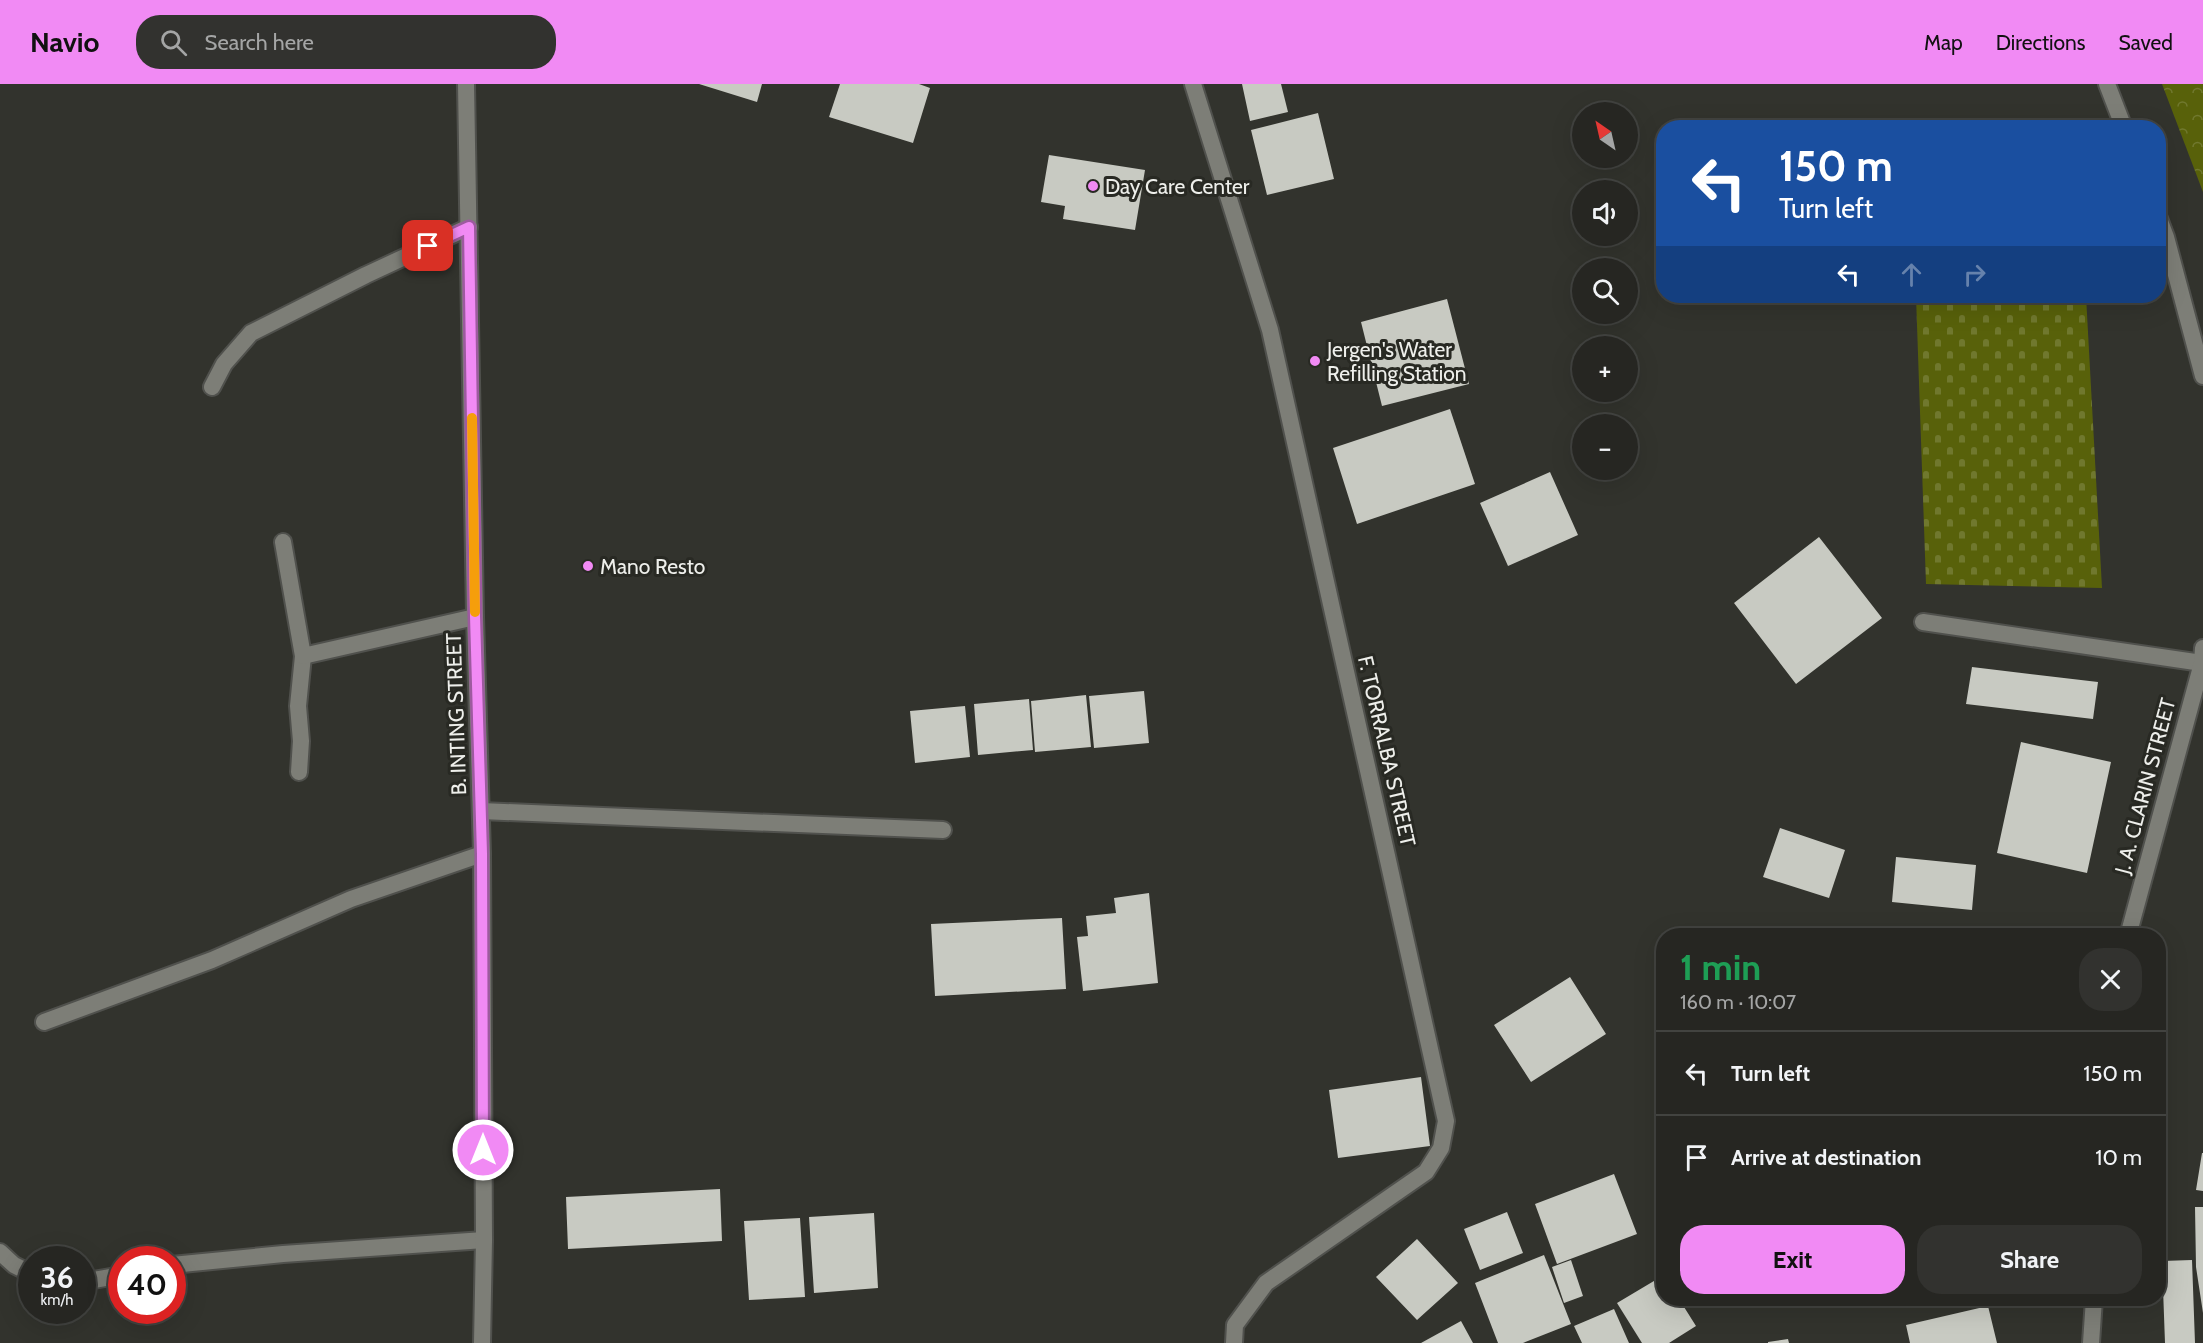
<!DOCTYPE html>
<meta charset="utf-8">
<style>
:root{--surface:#262622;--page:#32322f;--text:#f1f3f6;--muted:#a4a5a5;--line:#424340;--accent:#f18af4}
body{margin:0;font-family:Cabin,sans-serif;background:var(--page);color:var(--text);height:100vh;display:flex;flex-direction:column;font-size:22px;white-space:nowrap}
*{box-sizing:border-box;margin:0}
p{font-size:20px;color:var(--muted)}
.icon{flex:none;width:33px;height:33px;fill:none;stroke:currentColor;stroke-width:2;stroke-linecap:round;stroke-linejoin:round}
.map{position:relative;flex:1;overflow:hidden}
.panel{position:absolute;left:1656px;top:844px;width:510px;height:378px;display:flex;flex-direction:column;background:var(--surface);border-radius:24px;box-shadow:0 6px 24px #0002,0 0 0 2px var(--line)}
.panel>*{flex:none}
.banner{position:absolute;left:1656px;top:36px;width:510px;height:183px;border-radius:24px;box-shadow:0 6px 24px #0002,0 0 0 2px var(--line);background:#1a4fa0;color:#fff;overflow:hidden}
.needle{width:39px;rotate:326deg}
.tools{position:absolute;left:1572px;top:18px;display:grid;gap:12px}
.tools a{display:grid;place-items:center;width:66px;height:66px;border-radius:50%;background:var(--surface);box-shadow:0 6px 24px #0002,0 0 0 2px var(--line);font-size:30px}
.speed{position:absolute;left:18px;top:1162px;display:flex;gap:12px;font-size:30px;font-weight:700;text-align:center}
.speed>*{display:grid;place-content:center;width:78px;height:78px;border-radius:50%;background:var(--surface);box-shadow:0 6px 24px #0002,0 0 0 2px var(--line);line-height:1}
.speed small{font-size:15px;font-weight:400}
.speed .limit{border:9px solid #d22;background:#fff;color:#111}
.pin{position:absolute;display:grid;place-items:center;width:51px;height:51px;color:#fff;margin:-26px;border-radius:12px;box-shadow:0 3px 9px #0006}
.me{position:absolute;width:66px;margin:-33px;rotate:0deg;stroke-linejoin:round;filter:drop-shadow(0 0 4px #0008)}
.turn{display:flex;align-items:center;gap:21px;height:126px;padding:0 24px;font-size:27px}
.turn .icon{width:78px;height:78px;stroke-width:2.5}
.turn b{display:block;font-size:42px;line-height:51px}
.lanes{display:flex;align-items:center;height:57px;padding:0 24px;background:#0003;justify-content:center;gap:30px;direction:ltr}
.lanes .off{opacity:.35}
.round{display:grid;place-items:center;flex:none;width:63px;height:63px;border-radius:24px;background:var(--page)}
.headline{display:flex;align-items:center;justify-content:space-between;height:102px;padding:0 24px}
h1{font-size:36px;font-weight:800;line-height:45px;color:#1e9e55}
.button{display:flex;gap:12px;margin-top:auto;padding:12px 24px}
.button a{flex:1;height:69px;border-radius:24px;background:var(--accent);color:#111;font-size:24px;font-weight:800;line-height:69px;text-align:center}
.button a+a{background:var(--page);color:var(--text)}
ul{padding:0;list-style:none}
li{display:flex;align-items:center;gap:18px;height:84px;padding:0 24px;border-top:2px solid var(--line)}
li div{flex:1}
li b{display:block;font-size:22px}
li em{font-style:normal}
header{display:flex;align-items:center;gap:36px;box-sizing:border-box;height:84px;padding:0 30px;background:var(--accent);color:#111}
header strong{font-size:28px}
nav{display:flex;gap:33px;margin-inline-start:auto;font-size:21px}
.search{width:420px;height:54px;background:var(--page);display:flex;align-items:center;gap:15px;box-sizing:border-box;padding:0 21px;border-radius:24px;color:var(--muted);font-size:22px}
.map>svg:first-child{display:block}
.forest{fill:url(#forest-crowns)}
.cemetery{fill:url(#cemetery-stones)}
.building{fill:#c8cac2}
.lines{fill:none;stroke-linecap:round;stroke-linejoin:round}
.service-casing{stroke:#50514d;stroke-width:20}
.minor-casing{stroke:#50514d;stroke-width:20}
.tertiary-casing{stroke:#50514d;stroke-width:20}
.secondary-casing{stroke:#50514d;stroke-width:20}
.service{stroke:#7d7e77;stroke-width:16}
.minor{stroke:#7d7e77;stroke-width:16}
.tertiary{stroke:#7d7e77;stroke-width:16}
.secondary{stroke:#7d7e77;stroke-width:16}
.route-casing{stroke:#9d5a9f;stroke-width:15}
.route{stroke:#f18af4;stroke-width:10}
.slow{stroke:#f59e0b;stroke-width:10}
.poi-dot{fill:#f18af4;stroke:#282923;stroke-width:2}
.labels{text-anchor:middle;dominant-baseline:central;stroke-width:6;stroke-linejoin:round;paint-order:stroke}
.poi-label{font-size:21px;fill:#eeefeb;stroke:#282923;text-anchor:start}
.street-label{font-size:21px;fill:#eeefeb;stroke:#282923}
</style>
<header>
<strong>Navio</strong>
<div class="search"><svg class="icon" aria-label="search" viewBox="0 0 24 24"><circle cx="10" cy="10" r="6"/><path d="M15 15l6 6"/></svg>Search here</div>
<nav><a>Map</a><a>Directions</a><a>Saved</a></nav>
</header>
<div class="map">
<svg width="2203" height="1259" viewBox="0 0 2203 1259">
<defs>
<pattern id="forest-crowns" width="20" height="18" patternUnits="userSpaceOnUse" patternTransform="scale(1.5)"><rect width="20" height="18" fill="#58610a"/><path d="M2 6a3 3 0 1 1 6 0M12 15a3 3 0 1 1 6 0" fill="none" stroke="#70782e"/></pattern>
<pattern id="cemetery-stones" width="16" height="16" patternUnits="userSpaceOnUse" patternTransform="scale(1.5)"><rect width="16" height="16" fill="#58610a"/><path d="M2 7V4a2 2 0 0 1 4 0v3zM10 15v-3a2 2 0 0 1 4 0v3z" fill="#70782e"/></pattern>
</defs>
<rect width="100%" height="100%" fill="#32332d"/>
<path class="forest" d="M2162 0H2203V108Z"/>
<path class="cemetery" d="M1916 212H2086L2102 504 1926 500Z"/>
<path class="building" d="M699 0H762L757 18Z
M840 0H919L930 4 913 59 829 33Z
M1242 0H1281L1288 28 1250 37Z
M1318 29 1334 95 1267 111 1251 46Z
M1049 71 1145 86 1135 146 1063 135 1065 122 1041 118Z
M1447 215 1469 300 1382 322 1361 238Z
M1450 325 1475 400 1357 440 1333 364Z
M1550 388 1578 451 1508 482 1480 419Z
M1819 453 1882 534 1796 600 1734 519Z
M1972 583 2098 598 2093 635 1966 620Z
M1144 607 1149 659 1094 664 1089 612Z
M1086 611 1091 663 1035 668 1031 617Z
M1029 615 1033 666 978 671 974 620Z
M965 622 970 673 915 679 910 627Z
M2021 658 2111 678 2087 789 1997 769Z
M1780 744 1845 766 1829 814 1763 793Z
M1896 773 1976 781 1972 826 1892 818Z
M1149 809 1158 899 1083 907 1077 853 1088 852 1086 832 1116 829 1114 814Z
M1062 834 1066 905 935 912 931 840Z
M1570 893 1606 950 1531 998 1494 941Z
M1421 993 1430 1062 1338 1074 1329 1006Z
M1664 1008V1024H1663L1659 1009Z
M2202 1069H2203V1107L2196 1106Z
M1614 1090 1637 1150 1557 1180 1535 1120Z
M720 1105 722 1157 568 1165 566 1113Z
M2195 1123H2203V1229L2196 1183Z
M1507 1128 1523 1169 1480 1186 1464 1145Z
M874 1129 878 1204 814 1209 809 1133Z
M800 1134 805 1213 749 1216 744 1137Z
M1417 1155 1458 1199 1417 1236 1376 1193Z
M1544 1171 1571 1240 1523 1259H1498L1475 1199Z
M1571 1176 1583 1212 1564 1219 1552 1183Z
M2192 1176 2195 1259H2165L2162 1177Z
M1664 1191V1215H1679L1696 1242 1669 1259H1642L1617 1219Z
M1988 1222 1997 1259H1910L1906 1241Z
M1614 1225 1629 1259H1582L1574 1242Z
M1461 1237 1473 1259H1421Z
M1788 1255 1789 1259H1768V1258Z"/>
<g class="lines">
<g class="service-casing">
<path id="service" d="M212 303 224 280 251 249 366 191 469 143
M1923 538 2202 579
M299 688 301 657 298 622 303 572
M481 727 943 746"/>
</g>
<g class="minor-casing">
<path id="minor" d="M1193 0 1270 246 1446 1037 1441 1064 1426 1088 1266 1199 1235 1241 1234 1259
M283 458 303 572 475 533
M44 938 212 876 351 815 482 770
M0 1168 14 1181 32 1190
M172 1181 283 1170 484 1156
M82 1198 122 1191"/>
</g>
<g class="tertiary-casing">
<path id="tertiary" d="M466 0 475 533 482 770 484 1156 482 1259"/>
</g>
<g class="secondary-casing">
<path id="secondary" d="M2107 0 2124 44
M2158 132 2166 153 2203 292
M2128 852 2202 579 2203 564
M2091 1259 2094 1215"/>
</g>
<use href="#service" class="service"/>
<use href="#minor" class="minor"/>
<use href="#tertiary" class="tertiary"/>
<use href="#secondary" class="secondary"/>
</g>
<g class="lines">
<g class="route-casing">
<path id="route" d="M428 162 469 143 475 532 482 770 483 1066"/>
</g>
<use href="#route" class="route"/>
<path class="slow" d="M472 334 475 528"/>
</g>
<g class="poi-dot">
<circle cx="1093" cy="102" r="6"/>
<circle cx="1315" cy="277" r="6"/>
<circle cx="588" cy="482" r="6"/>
</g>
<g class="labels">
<g class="poi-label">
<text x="1105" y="102">Day Care Center</text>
<text x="1327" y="265">Jergen's Water<tspan x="1327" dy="24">Refilling Station</tspan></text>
<text x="600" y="482">Mano Resto</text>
</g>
<g class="street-label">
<text transform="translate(456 630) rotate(-92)">B. INTING STREET</text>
<text transform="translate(1387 667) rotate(77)">F. TORRALBA STREET</text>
<text transform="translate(2145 702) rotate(-75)">J. A. CLARIN STREET</text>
</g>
</g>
</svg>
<div class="tools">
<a><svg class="needle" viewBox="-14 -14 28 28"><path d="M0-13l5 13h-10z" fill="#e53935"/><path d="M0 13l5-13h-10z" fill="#a4a5a5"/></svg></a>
<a><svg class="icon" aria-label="sound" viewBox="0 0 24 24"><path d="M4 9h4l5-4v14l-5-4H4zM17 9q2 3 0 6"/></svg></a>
<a><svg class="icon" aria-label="search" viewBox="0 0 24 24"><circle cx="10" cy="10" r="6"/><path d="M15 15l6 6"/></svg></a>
<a>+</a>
<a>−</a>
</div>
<div class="speed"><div>36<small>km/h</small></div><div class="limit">40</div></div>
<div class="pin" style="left:428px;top:162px;background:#d93025"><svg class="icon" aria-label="arrive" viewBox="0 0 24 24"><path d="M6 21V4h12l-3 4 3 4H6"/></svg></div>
<svg class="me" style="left:483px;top:1066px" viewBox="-20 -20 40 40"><circle r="17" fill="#f18af4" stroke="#fff" stroke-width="3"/><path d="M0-11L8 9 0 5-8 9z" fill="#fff"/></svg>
<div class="banner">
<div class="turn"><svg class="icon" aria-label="left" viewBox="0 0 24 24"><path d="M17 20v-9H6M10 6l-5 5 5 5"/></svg><div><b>150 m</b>Turn left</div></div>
<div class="lanes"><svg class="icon" aria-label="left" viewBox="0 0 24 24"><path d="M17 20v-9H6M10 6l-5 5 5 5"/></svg><svg class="icon off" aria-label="ahead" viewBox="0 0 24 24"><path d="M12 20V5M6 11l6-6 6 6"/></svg><svg class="icon off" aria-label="right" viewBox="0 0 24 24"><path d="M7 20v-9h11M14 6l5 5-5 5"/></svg></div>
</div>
<section class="panel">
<div class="headline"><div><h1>1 min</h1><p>160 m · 10:07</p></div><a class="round"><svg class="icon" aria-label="close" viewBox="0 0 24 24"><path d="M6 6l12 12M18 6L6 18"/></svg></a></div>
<ul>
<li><svg class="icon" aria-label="left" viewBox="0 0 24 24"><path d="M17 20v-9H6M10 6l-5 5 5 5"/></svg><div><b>Turn left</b></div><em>150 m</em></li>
<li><svg class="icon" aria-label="arrive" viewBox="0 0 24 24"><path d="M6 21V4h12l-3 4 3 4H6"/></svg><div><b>Arrive at destination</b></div><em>10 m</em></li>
</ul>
<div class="button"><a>Exit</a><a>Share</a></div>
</section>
</div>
